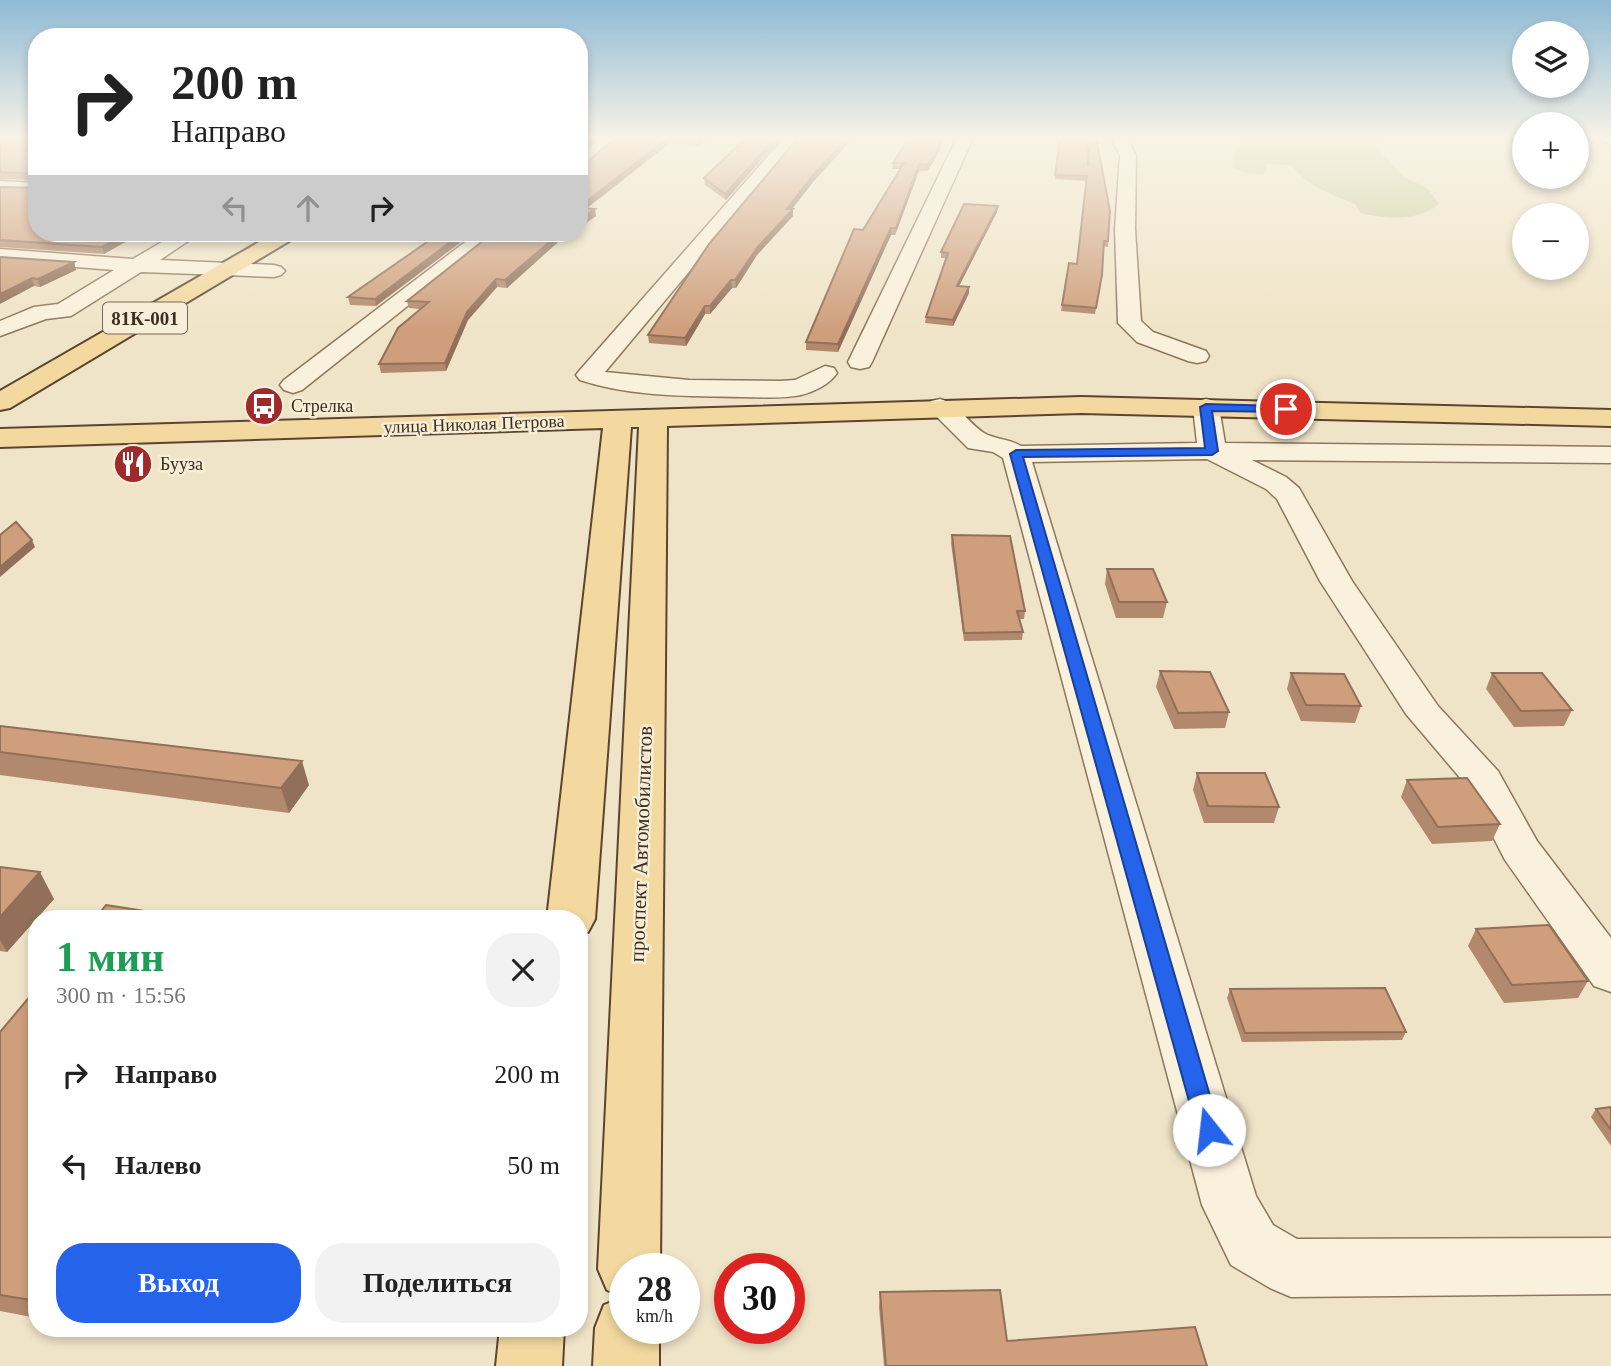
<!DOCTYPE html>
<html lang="ru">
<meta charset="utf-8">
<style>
:root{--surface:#fff;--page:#f2f2f2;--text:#222;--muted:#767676;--accent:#2563eb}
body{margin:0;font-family:"Times New Roman",serif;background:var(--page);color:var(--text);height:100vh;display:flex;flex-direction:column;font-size:26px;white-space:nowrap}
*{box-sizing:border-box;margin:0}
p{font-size:23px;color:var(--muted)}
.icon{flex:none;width:38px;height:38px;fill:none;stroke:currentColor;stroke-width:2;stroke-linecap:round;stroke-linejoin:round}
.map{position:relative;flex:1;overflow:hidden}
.panel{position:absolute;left:28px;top:910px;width:560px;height:427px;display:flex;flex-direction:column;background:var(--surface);border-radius:28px;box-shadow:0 4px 10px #0003}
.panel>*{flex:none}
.banner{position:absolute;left:28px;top:28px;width:560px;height:214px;border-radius:28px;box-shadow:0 4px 10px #0003;background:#fff;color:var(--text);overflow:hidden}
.buttons{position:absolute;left:1512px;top:21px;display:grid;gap:14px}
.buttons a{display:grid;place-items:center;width:77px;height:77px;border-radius:50%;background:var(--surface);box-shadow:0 4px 10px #0003;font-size:35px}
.speed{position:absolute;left:609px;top:1253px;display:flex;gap:14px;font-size:35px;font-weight:700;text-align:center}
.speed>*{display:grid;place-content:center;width:91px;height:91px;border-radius:50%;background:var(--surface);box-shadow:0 4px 10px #0003;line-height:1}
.speed small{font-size:18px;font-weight:400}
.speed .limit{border:10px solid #d22;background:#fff;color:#111}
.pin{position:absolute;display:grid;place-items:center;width:60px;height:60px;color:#fff;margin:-30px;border:4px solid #fff;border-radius:50%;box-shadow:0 2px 7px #0007}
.me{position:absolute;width:77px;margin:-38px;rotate:344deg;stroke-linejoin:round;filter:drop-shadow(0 0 5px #0008)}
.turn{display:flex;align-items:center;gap:24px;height:147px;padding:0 28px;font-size:32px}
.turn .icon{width:91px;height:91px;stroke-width:2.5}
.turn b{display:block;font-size:49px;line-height:60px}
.lanes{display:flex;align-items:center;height:66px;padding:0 28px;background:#0003;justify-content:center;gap:35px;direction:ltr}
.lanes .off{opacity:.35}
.round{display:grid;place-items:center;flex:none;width:74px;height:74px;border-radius:28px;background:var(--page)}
.headline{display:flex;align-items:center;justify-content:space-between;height:119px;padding:0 28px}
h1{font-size:42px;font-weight:700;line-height:52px;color:#1e9e55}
.action{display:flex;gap:14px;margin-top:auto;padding:14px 28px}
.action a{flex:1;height:80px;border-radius:28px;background:var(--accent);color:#fff;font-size:28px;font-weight:700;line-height:80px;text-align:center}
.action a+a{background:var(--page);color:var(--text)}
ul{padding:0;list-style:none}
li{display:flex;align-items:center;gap:21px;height:91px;padding:0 28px}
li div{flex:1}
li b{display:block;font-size:26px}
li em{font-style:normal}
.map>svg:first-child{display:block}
.green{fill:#c9cf9b}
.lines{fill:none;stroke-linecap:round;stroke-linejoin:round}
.minor-casing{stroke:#8d765c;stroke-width:3}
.major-casing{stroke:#5b4430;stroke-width:4}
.minor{fill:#faf1dc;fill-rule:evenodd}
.major{fill:#f3d9a0;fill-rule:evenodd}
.wall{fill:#b2896c}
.shaded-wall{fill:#916f58}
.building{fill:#cf9f7d;stroke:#916f58;stroke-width:2}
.route{fill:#2563eb;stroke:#184099;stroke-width:2}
.labels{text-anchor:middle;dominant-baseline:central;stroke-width:5;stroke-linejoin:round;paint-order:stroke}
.far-poi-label{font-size:18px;fill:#3d2e20;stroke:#f7eed8;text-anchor:start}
.far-street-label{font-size:18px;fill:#3d2e20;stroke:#f7eed8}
.shield{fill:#f7eed8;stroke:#756857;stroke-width:2}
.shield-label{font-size:19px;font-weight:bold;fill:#3d2e20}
.street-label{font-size:21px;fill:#3d2e20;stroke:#f7eed8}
</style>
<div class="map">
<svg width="1611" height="1366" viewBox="0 0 1611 1366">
<rect width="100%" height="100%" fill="#f0e4c8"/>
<path class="green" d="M1248 138H1382L1375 146 1403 176 1428 189 1439 204C1418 222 1385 219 1360 213L1355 204C1330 194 1308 186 1291 165L1266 164 1267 170 1263 174 1247 173 1235 168 1234 153Z"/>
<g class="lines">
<g class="minor-casing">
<path id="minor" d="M602 138H620L585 167 579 168V155Z
M784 138H801L605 372 689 380 781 381 795 380 825 366 834 368 837 373C830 384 814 392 801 395 782 399 761 397 741 397 689 396 631 397 580 380L576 375 580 370Z
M957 138H973L872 362 869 367 860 369 851 367 848 362Z
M1111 138H1127L1136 155 1135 229 1141 321 1153 332 1206 351 1209 356 1206 361 1197 363 1188 361 1137 342 1118 323 1115 229 1120 155Z
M1598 138H1611V145Z
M0 181 37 183V193L0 191Z
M177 233H200L160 260 274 265 281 267 285 271 281 275 274 277 141 272 71 316 46 319 0 336V321L34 307 58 304 114 270 0 261V249L133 259Z
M477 233H499L302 390 293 393 284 390 280 385 284 380Z
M940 399C959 404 968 423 984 433 993 439 1010 439 1021 446L1197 443 1193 407 1197 401 1206 399 1215 401 1219 407 1225 443 1611 447V463L1252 460 1286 477 1299 488 1352 581 1438 706 1498 771 1537 841 1611 938V992L1594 986 1505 860 1467 786 1406 714 1320 581 1277 499 1266 489 1207 459 1032 462 1256 1196 1273 1225 1297 1239 1611 1238V1294L1291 1297 1270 1288 1231 1265 1202 1205 1003 458 993 452 968 448 927 407 931 401Z"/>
</g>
<g class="major-casing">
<path id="major" d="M275 233H299L296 237 10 408 0 410V391Z
M1081 397 1611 410V426L1081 413 667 426 660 1269H625V1328H659V1366H593L595 1328 604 1305 624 1297 607 1290 598 1269 639 427H631L595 919 588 932 579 934V919H547L603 428 0 447V429Z
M500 1328H564L562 1366H496Z"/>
</g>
<use href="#minor" class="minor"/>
<use href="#major" class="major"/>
</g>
<path class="wall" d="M0 138H37V180L0 179Z
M615 138H709L698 146 670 143 586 209 596 216 579 228V163H586Z
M746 138H781L726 200 705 185 704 178Z
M798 138H853L813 182 792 209 793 216 757 255 736 288H732L710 314H705L686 346 649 343 648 335Z
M909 138H945L934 161 927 171H919L895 235H891L838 352 806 350V342L863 230 901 169H892L893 163Z
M1060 138 1088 166 1108 241V247L1104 246 1102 275 1095 314 1061 311 1069 263 1077 264 1086 181 1055 179Z
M0 187 141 233 104 254 0 247Z
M998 206 997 212 959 286 969 293 953 326 925 323 926 317 946 258H941V252Z
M440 233 376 306 350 305 348 297Z
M558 242 507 288 497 287 468 320 446 371 381 373 379 364 420 309 409 308 407 301Z
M0 257 74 262 76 270 40 287 34 286Z
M952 535 1025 611 1024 619H1019L1023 632 1022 640 964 641 951 543Z
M1107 569 1167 602 1163 618H1116L1105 584Z
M1160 671 1229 712 1225 728 1174 729 1156 687Z
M1291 673 1361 706 1355 723 1301 721 1287 689Z
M1492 673 1572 710 1564 726 1514 727 1486 689Z
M0 726 309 785 289 813 0 775Z
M1197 773 1279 807 1274 823H1204L1193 790Z
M1407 780 1500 824 1492 841 1432 844 1401 797Z
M0 867 54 899 7 952 0 951Z
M1476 929 1588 981 1578 998 1504 1003 1468 946Z
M37 988V1318L0 1311V1032Z
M1230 989 1406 1032 1402 1040 1242 1042 1227 998Z
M1611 1107V1146L1591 1117 1596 1109Z
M880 1292 1007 1341 1207 1366H884L879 1307Z"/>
<path class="shaded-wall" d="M589 138H598L579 152V145Z
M668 138H670V143L579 214V207Z
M700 138H709L698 146V140Z
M775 138H781L726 200 725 194Z
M848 138H853L813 182 788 214 793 209V216L757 255 736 288 735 280 757 248 813 175Z
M942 138H945L934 161 927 171V165Z
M919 164V171L895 235 896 228Z
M998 206 997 212 956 292 957 286Z
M595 209 596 216 579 228V220Z
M891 228V235L838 352V344Z
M126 233H141L104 254 102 247Z
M462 233H473L376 306 375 299Z
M560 233H572L558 242 507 288 505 280Z
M74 262 76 270 40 287 38 279Z
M32 278 34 286 0 304V294Z
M496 279 497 287 468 320 446 371 445 363 467 312Z
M731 280 732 288 710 314V306Z
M969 287V293L953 326V320Z
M705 306V314L686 346 685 338Z
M32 540 35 547 0 577V567Z
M302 761 309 785 289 813 281 788Z
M40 872 54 899 7 952 0 940V917Z"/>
<path class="building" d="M0 138H37V176L35 174 0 172Z
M579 138H589L579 145Z
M615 138H668L579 207V163H586Z
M680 138H700L698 140Z
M746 138H775L725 194 704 178Z
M798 138H848L813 175 787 209H793L757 248 735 280H731L710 306H705L685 338 648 335 709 244Z
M909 138H942L935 155 927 165 919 164 896 228H891L838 344 806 342 854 229 863 230 904 163H893Z
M1060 138H1087L1088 166 1090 143 1097 142 1110 211 1108 241H1104L1102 275 1096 308 1062 305 1069 263 1077 264 1087 176 1055 175Z
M37 185V233H126L102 247 0 240V187L36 188Z
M964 204 998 206 957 286 969 287 953 320 926 317 948 253 941 252Z
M579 208 595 209 579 220Z
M440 233H462L375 299 348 297Z
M493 233H560L505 280 496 279 467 312 445 363 379 364 398 328 429 302 407 301Z
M0 257 74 262 38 279 32 278 0 294Z
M16 522 32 540 0 567V535Z
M952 535 1010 536 1025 611H1017L1023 632 964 633Z
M1107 569H1153L1167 602H1119Z
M1160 671 1210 672 1229 712 1178 713Z
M1291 673 1344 674 1361 706 1306 705Z
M1492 673H1542L1572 710 1521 711Z
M0 726 302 761 281 788 0 752Z
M1197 773H1265L1279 807 1208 806Z
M1467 778 1500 824 1438 827 1407 780Z
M0 867 40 872 0 917Z
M106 905 196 919H95Z
M1549 925 1588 981 1512 985 1476 929Z
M37 988V1301L0 1295V1032Z
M1385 988 1406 1032 1245 1033 1230 989Z
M1611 1107V1130L1596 1109Z
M1000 1290 1007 1341 1195 1327 1207 1366H886L880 1292Z"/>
<linearGradient id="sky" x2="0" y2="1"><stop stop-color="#8fbad6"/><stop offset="0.42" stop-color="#f8f3e6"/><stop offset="1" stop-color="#f8f3e6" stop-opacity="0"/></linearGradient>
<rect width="1611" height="329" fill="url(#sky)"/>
<path class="route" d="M1206 404 1286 406 1291 409 1286 412 1212 411 1218 451 1212 455 1023 457 1220 1130 1217 1138 1209 1141 1200 1138 1197 1130 1010 454 1016 450 1205 448 1200 407Z"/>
<defs>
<g id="bus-disc" transform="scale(2.0125)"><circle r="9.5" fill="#9e2a2b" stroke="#f7eed8"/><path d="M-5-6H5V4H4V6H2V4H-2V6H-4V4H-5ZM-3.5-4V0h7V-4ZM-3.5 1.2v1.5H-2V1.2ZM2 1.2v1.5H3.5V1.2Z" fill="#fff"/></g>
<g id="restaurant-disc" transform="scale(2.0125)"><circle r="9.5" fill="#9e2a2b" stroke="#f7eed8"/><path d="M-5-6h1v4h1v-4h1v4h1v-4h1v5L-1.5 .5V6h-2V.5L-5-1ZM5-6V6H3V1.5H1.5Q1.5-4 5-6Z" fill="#fff"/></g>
</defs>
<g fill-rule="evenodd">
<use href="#bus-disc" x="264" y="406"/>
<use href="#restaurant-disc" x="133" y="464"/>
</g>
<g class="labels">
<g class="far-poi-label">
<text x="291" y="406">Стрелка</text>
<text x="160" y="464">Бууза</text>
</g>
<g class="far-street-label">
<text transform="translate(474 424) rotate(-2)">улица Николая Петрова</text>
</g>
<rect class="shield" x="103" y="302.5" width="84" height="31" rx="5"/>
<g class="shield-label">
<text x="145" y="318">81К-001</text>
</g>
<g class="street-label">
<text transform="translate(641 844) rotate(-88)">проспект Автомобилистов</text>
</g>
</g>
</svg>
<div class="buttons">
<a><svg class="icon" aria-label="layers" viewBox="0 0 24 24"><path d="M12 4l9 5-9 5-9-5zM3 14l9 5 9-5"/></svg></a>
<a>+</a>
<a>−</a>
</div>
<div class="speed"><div>28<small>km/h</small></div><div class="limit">30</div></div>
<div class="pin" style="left:1286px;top:409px;background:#d93025"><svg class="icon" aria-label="arrive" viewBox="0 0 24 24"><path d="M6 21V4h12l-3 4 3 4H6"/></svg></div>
<svg class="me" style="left:1209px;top:1130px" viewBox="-20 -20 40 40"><circle r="19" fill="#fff"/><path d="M0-13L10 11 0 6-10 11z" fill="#2563eb"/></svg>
<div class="banner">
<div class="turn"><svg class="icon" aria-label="right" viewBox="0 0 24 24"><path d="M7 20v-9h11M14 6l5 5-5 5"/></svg><div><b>200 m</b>Направо</div></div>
<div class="lanes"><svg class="icon off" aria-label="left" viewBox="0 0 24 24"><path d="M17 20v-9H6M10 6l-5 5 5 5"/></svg><svg class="icon off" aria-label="ahead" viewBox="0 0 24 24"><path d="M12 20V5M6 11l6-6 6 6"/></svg><svg class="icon" aria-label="right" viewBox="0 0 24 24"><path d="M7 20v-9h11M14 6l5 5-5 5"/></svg></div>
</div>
<section class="panel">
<div class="headline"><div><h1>1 мин</h1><p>300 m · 15:56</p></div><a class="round"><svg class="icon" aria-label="close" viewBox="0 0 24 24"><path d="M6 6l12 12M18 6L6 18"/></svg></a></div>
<ul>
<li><svg class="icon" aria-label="right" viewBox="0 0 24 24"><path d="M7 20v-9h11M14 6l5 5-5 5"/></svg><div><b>Направо</b></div><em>200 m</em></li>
<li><svg class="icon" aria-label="left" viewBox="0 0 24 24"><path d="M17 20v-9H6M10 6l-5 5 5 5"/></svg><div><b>Налево</b></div><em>50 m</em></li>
</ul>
<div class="action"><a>Выход</a><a>Поделиться</a></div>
</section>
</div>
